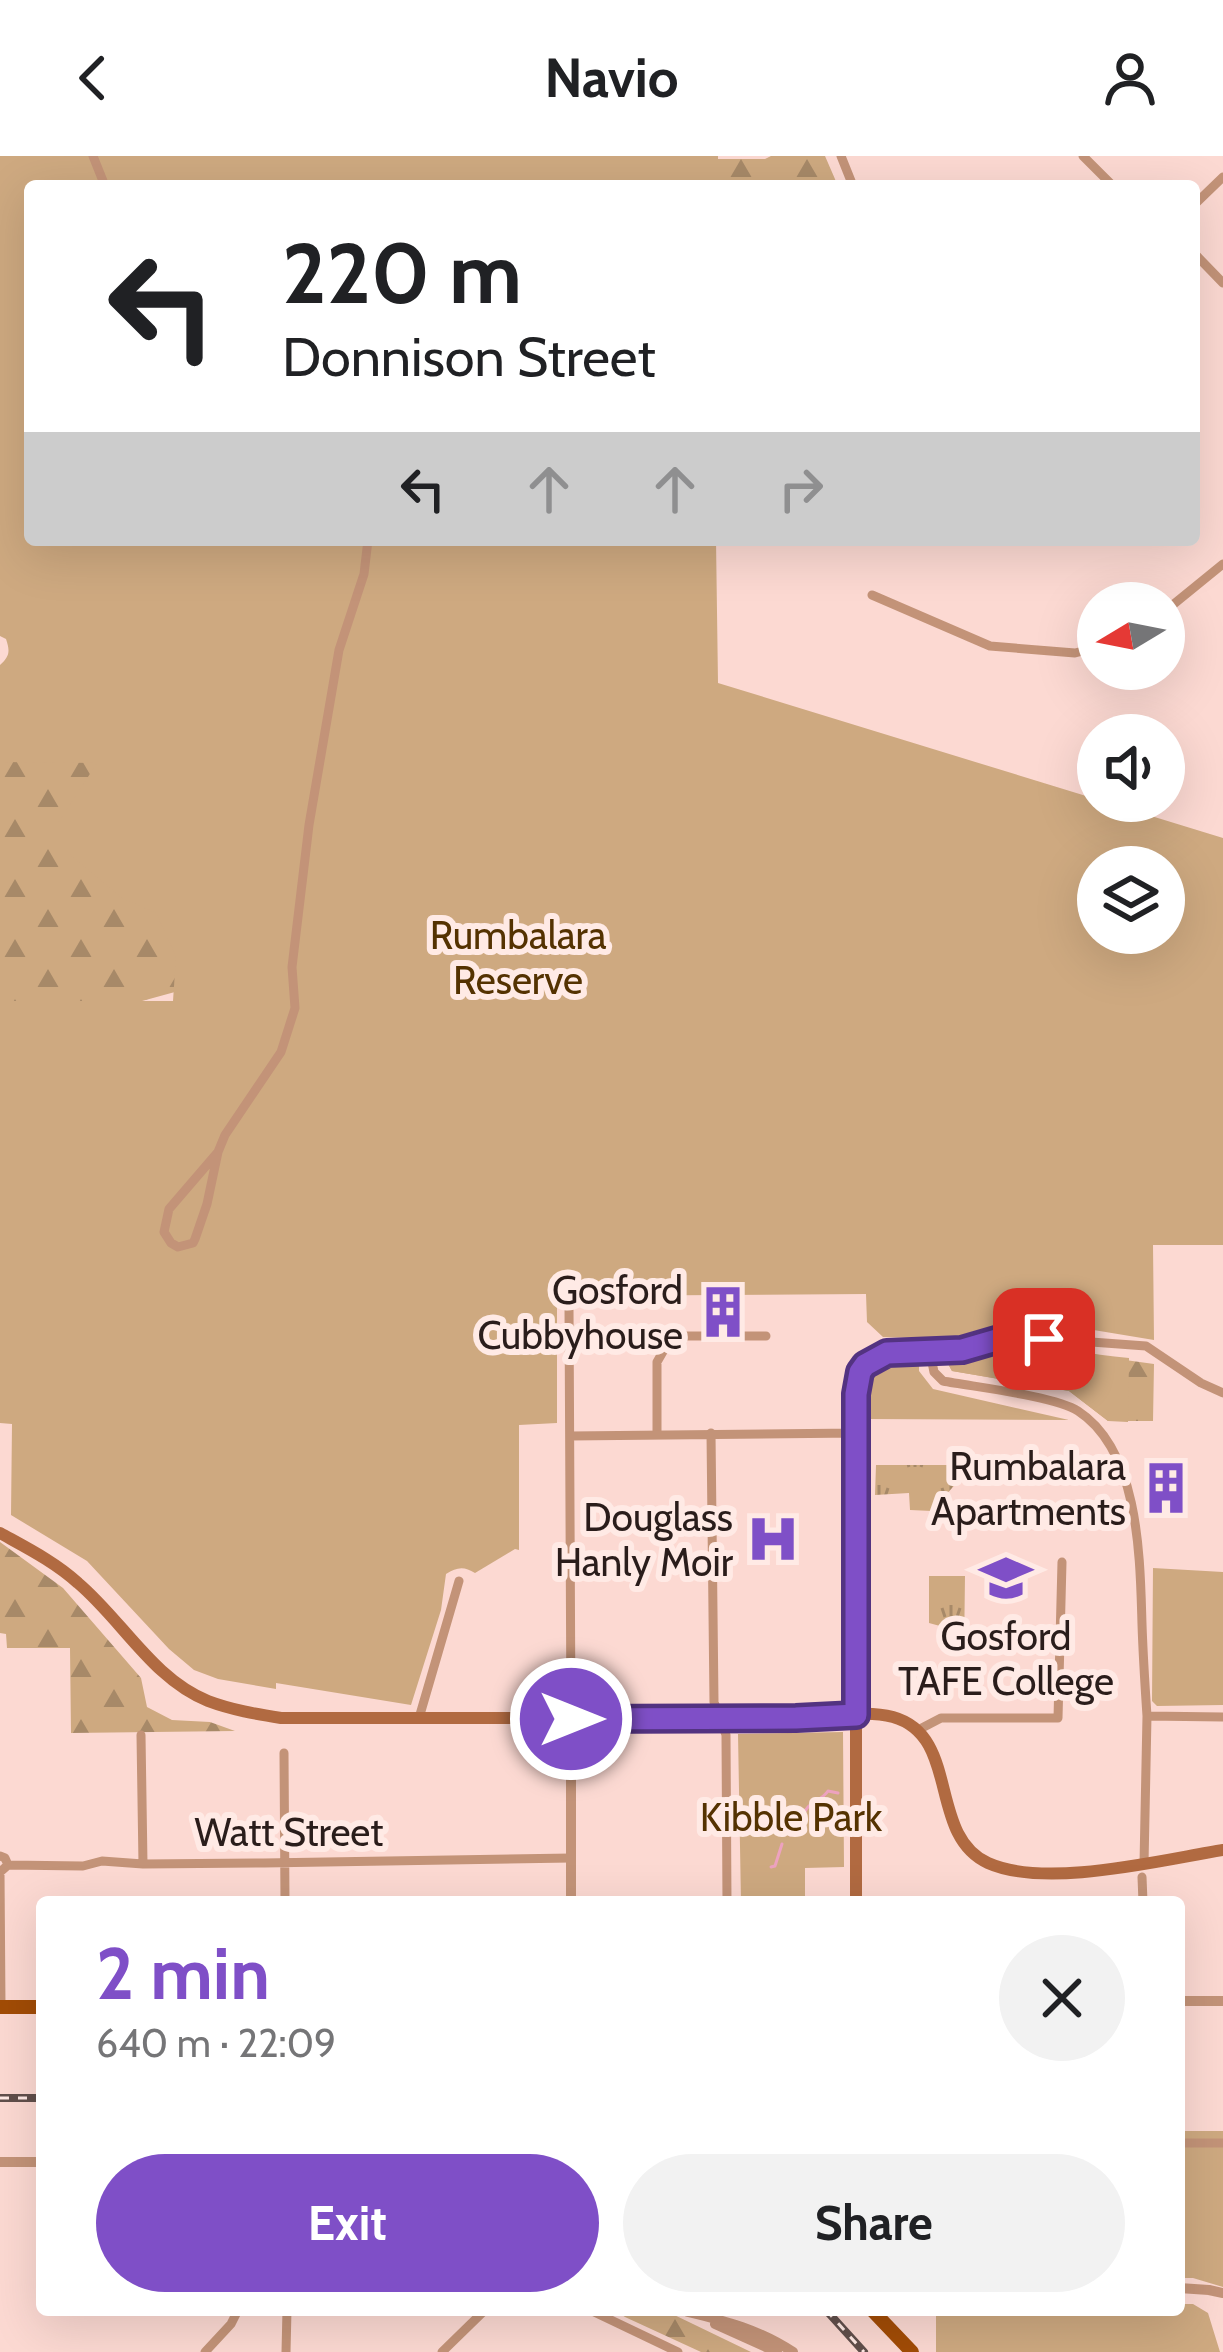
<!DOCTYPE html>
<meta charset="utf-8">
<style>
:root{--surface:#fff;--page:#f2f2f2;--text:#202124;--muted:#757577;--accent:#7f4fc7}
body{margin:0;font-family:Cabin,sans-serif;background:var(--page);color:var(--text);height:100vh;display:flex;flex-direction:column;font-size:45px;white-space:nowrap}
*{box-sizing:border-box;margin:0}
p{font-size:39px;color:var(--muted)}
.icon{flex:none;width:66px;height:66px;fill:none;stroke:currentColor;stroke-width:2;stroke-linecap:round;stroke-linejoin:round}
.map{position:relative;flex:1;overflow:hidden}
.drawer{position:absolute;left:36px;top:1740px;width:1149px;height:420px;display:flex;flex-direction:column;background:var(--surface);border-radius:12px;box-shadow:0 12px 48px #0002}
.drawer>*{flex:none}
.top-card{position:absolute;left:24px;top:24px;width:1176px;height:366px;border-radius:12px;box-shadow:0 12px 48px #0002;background:#fff;color:var(--text);overflow:hidden}
.needle{width:78px;rotate:260deg}
.tools{position:absolute;left:1077px;top:426px;display:grid;gap:24px}
.tools a{display:grid;place-items:center;width:108px;height:108px;border-radius:50%;background:var(--surface);box-shadow:0 12px 48px #0002;font-size:60px}
.pin{position:absolute;display:grid;place-items:center;width:102px;height:102px;color:#fff;margin:-51px;border-radius:24px;box-shadow:0 6px 18px #0006}
.me{position:absolute;width:132px;margin:-66px;rotate:90deg;stroke-linejoin:round;filter:drop-shadow(0 0 9px #0008)}
.turn{display:flex;align-items:center;gap:42px;height:252px;padding:0 60px;font-size:54px}
.turn .icon{width:156px;height:156px;stroke-width:2.5}
.turn b{display:block;font-size:84px;line-height:102px}
.lanes{display:flex;align-items:center;height:114px;padding:0 60px;background:#0003;justify-content:center;gap:60px;direction:ltr}
.lanes .off{opacity:.35}
.round{display:grid;place-items:center;flex:none;width:126px;height:126px;border-radius:63px;background:var(--page)}
.headline{display:flex;align-items:center;justify-content:space-between;height:204px;padding:0 60px}
h1{font-size:72px;font-weight:700;line-height:90px;color:var(--accent)}
.primary-button{display:flex;gap:24px;margin-top:auto;padding:24px 60px}
.primary-button a{flex:1;height:138px;border-radius:72px;background:var(--accent);color:#fff;font-size:48px;font-weight:700;line-height:138px;text-align:center}
.primary-button a+a{background:var(--page);color:var(--text)}
header{display:flex;justify-content:space-between;align-items:center;height:156px;padding:0 60px;background:var(--surface);font-size:54px;font-weight:700}
.map>svg:first-child{display:block}
.grass{fill:url(#grass-tufts)}
.forest{fill:url(#forest-firs)}
.park{fill:#cea980;fill-rule:evenodd}
.lines{fill:none;stroke-linecap:round;stroke-linejoin:round}
.stream{stroke:#eda2bf;stroke-width:3}
.minor{stroke:#c39378;stroke-width:9}
.tertiary{stroke:#c39378;stroke-width:10}
.secondary{stroke:#b16a41;stroke-width:12}
.primary{stroke:#a24c06;stroke-width:14}
.rail-casing{stroke:#614f4b;stroke-width:8}
.rail{stroke:#ffeae5;stroke-width:3;stroke-dasharray:9;stroke-linecap:butt}
.route-casing{stroke:#533381;stroke-width:30}
.route{stroke:#7f4fc7;stroke-width:21}
.labels{text-anchor:middle;dominant-baseline:central;stroke-width:12;stroke-linejoin:round;paint-order:stroke}
.park-label{font-size:39px;fill:#543201;stroke:#ffeae5}
.poi-label{font-size:39px;fill:#2a1d1b;stroke:#ffeae5;text-anchor:end}
.street-label{font-size:39px;fill:#2a1d1b;stroke:#ffeae5}
</style>
<header><svg class="icon" aria-label="back" viewBox="0 0 24 24"><path d="M15 5l-7 7 7 7"/></svg>Navio<svg class="icon" aria-label="person" viewBox="0 0 24 24"><circle cx="12" cy="8" r="4"/><path d="M4 21q1-7 8-7t8 7"/></svg></header>
<div class="map">
<svg width="1223" height="2196" viewBox="0 0 1223 2196">
<defs>
<pattern id="grass-tufts" width="24" height="20" patternUnits="userSpaceOnUse" patternTransform="scale(3)"><rect width="24" height="20" fill="#cea980"/><path d="M3 7l-1-3M5 7V3M7 7l1-3M15 17l-1-3M17 17v-4M19 17l1-3" fill="none" stroke="#a78968"/></pattern>
<pattern id="forest-firs" width="22" height="20" patternUnits="userSpaceOnUse" patternTransform="scale(3)"><rect width="22" height="20" fill="#cea980"/><path d="M5 1l3.5 6h-7zM16 11l3.5 6h-7z" fill="#a78968"/></pattern>
</defs>
<rect width="100%" height="100%" fill="#fcd9d2"/>
<path class="grass" d="M876 1309H972L932 1355 910 1354 909 1337 875 1339Z
M929 1420H965L964 1498 940 1470 929 1467Z"/>
<path class="forest" d="M0 0 673 30H30V384L255 814 0 884V512L12 505 10 464 0 467Z
M771 0H825L838 30H696L717 3H765Z
M1009 1187 1036 1188 1082 1198 1154 1208 1153 1265H1108L1069 1235 952 1215 947 1206 971 1203Z
M0 1386 63 1432 141 1522 147 1551 172 1564 210 1566 235 1575 71 1577 70 1492H7L6 1478 0 1477Z
M615 2154H664L751 2196H701L625 2161Z"/>
<path class="park" d="M0 0H718V30H30V384H716L718 527 1223 682V1089H1153L1154 1184 1021 1162 948 1183 883 1181 867 1166 866 1138 557 1140V1267L519 1269V1394L515 1393 475 1417C464 1410 457 1411 446 1418L441 1454 411 1549 276 1527V1533L218 1523 194 1514 169 1493 87 1405 11 1359 12 1268 0 1267V845H173L176 800 156 757 122 742 68 697 58 667 97 607 0 606V509C10 500 10 495 6 483L0 480ZM1098 711H1164V777H1098Z
M1009 1187C1049 1188 1088 1199 1129 1202L1128 1266 1108 1265 1069 1235 952 1215 947 1206 971 1203Z
M919 1207V1215L933 1233 1069 1264 867 1263C867 1216 869 1209 919 1207Z
M1153 1412 1223 1416V1549L1157 1550 1152 1545Z
M843 1576 844 1711 805 1712V1746H741L738 1578Z
M1179 1975H1223V2131L1193 2122H1179Z
M1179 2148H1193L1208 2157 1220 2196H936V2154H1179Z"/>
<g class="lines">
<path class="stream" d="M790 1679C802 1672 799 1661 808 1651 815 1643 822 1644 828 1635L838 1637
M771 1711 775 1710 782 1688"/>
<path class="minor" d="M93 0 105 30
M841 0 853 30
M1083 0 1113 30
M1194 49 1223 21
M1194 97 1223 127
M872 439 990 490 1075 497 1098 491
M1164 456 1223 408
M218 996 169 1053 164 1076 171 1087 178 1091 193 1087 195 1083 207 1048 218 996 225 979 281 896 295 852 292 811 309 669 339 494 364 418 368 384
M569 1150 571 1563
M1223 1237 1201 1227 1146 1190 1010 1180 962 1194 930 1196 934 1216 943 1225C974 1231 1055 1240 1078 1255 1140 1295 1140 1404 1142 1468 1143 1499 1145 1530 1147 1560L1223 1561
M711 1277 714 1546 726 1579 727 1746
M657 1278V1206L672 1180H766
M570 1280 856 1277
M856 1559 857 1227C866 1192 900 1196 930 1196
M419 1562 459 1425
M918 1574 941 1562H1058L1062 1406
M141 1579 143 1708
M284 1597 285 1746
M0 1700 5 1702 8 1709 0 1716 1 1851
M1144 1708 1147 1560
M8 1709 83 1710 102 1705 143 1708 264 1707 571 1702
M1142 1721 1143 1746
M1179 1987H1223
M590 2154 678 2196
M205 2196 231 2168 238 2154
M286 2196 287 2154
M442 2196 485 2154"/>
<path class="tertiary" d="M571 1746V1563
M1179 1845H1223
M0 2006H42
M1179 2132 1209 2134 1223 2137
M688 2156C726 2165 760 2174 793 2196
M715 2168 777 2196"/>
<path class="secondary" d="M0 1377C27 1392 55 1406 78 1427 122 1464 153 1523 208 1545 232 1554 256 1558 281 1562 433 1562 586 1562 738 1562 763 1562 787 1563 811 1561 838 1560 868 1554 893 1561 961 1580 927 1679 988 1707 1046 1733 1161 1704 1223 1694
M856 1559V1746"/>
<path class="primary" d="M0 1851H42
M872 2154 912 2196"/>
<g class="rail-casing">
<path id="rail" d="M0 1942H42
M826 2154 864 2196"/>
</g>
<use href="#rail" class="rail"/>
</g>
<g class="lines">
<g class="route-casing">
<path id="route" d="M571 1563 796 1562 856 1559V1238L860 1216 865 1209 887 1197 962 1194 1010 1180 1044 1183"/>
</g>
<use href="#route" class="route"/>
</g>
<defs>
<g id="building-bare" transform="scale(4.14)"><path d="M-4-6H4V6H1V3H-1V6H-4ZM-2.5-4.3h1.7v1.8h-1.7ZM.8-4.3h1.7v1.8H.8ZM-2.5-1h1.7V.8h-1.7ZM.8-1h1.7V.8H.8Z" fill="#7f4fc7" stroke="#ffeae5" stroke-width="2.5" paint-order="stroke"/></g>
<g id="hospital-bare" transform="scale(4.14)"><path d="M-5-5h3v3.5h4V-5h3V5h-3V1.5h-4V5h-3Z" fill="#7f4fc7" stroke="#ffeae5" stroke-width="2.5" paint-order="stroke"/></g>
<g id="university-bare" transform="scale(4.14)"><path d="M0-5L7-2L0 1L-7-2ZM-4 1L0 2.5L4 1V4Q0 6-4 4Z" fill="#7f4fc7" stroke="#ffeae5" stroke-width="2.5" paint-order="stroke"/></g>
</defs>
<g fill-rule="evenodd">
<use href="#building-bare" x="723" y="1156"/>
<use href="#building-bare" x="1166" y="1332"/>
<use href="#hospital-bare" x="773" y="1383"/>
<use href="#university-bare" x="1006" y="1422"/>
</g>
<g class="labels">
<g class="park-label">
<text x="518" y="779">Rumbalara<tspan x="518" dy="45">Reserve</tspan></text>
<text x="791" y="1661">Kibble Park</text>
</g>
<g class="poi-label">
<text x="683" y="1134">Gosford<tspan x="683" dy="45">Cubbyhouse</tspan></text>
<text x="1126" y="1310">Rumbalara<tspan x="1126" dy="45">Apartments</tspan></text>
<text x="733" y="1361">Douglass<tspan x="733" dy="45">Hanly Moir</tspan></text>
<text x="1006" y="1480" text-anchor="middle">Gosford<tspan x="1006" dy="45">TAFE College</tspan></text>
</g>
<g class="street-label">
<text x="289" y="1676">Watt Street</text>
</g>
</g>
</svg>
<div class="tools">
<a><svg class="needle" viewBox="-14 -14 28 28"><path d="M0-13l5 13h-10z" fill="#e53935"/><path d="M0 13l5-13h-10z" fill="#757577"/></svg></a>
<a><svg class="icon" aria-label="sound" viewBox="0 0 24 24"><path d="M4 9h4l5-4v14l-5-4H4zM17 9q2 3 0 6"/></svg></a>
<a><svg class="icon" aria-label="layers" viewBox="0 0 24 24"><path d="M12 4l9 5-9 5-9-5zM3 14l9 5 9-5"/></svg></a>
</div>
<div class="pin" style="left:1044px;top:1183px;background:#d93025"><svg class="icon" aria-label="arrive" viewBox="0 0 24 24"><path d="M6 21V4h12l-3 4 3 4H6"/></svg></div>
<svg class="me" style="left:571px;top:1563px" viewBox="-20 -20 40 40"><circle r="17" fill="#7f4fc7" stroke="#fff" stroke-width="3"/><path d="M0-11L8 9 0 5-8 9z" fill="#fff"/></svg>
<div class="top-card">
<div class="turn"><svg class="icon" aria-label="left" viewBox="0 0 24 24"><path d="M17 20v-9H6M10 6l-5 5 5 5"/></svg><div><b>220 m</b>Donnison Street</div></div>
<div class="lanes"><svg class="icon" aria-label="left" viewBox="0 0 24 24"><path d="M17 20v-9H6M10 6l-5 5 5 5"/></svg><svg class="icon off" aria-label="ahead" viewBox="0 0 24 24"><path d="M12 20V5M6 11l6-6 6 6"/></svg><svg class="icon off" aria-label="ahead" viewBox="0 0 24 24"><path d="M12 20V5M6 11l6-6 6 6"/></svg><svg class="icon off" aria-label="right" viewBox="0 0 24 24"><path d="M7 20v-9h11M14 6l5 5-5 5"/></svg></div>
</div>
<section class="drawer">
<div class="headline"><div><h1>2 min</h1><p>640 m · 22:09</p></div><a class="round"><svg class="icon" aria-label="close" viewBox="0 0 24 24"><path d="M6 6l12 12M18 6L6 18"/></svg></a></div>
<div class="primary-button"><a>Exit</a><a>Share</a></div>
</section>
</div>
